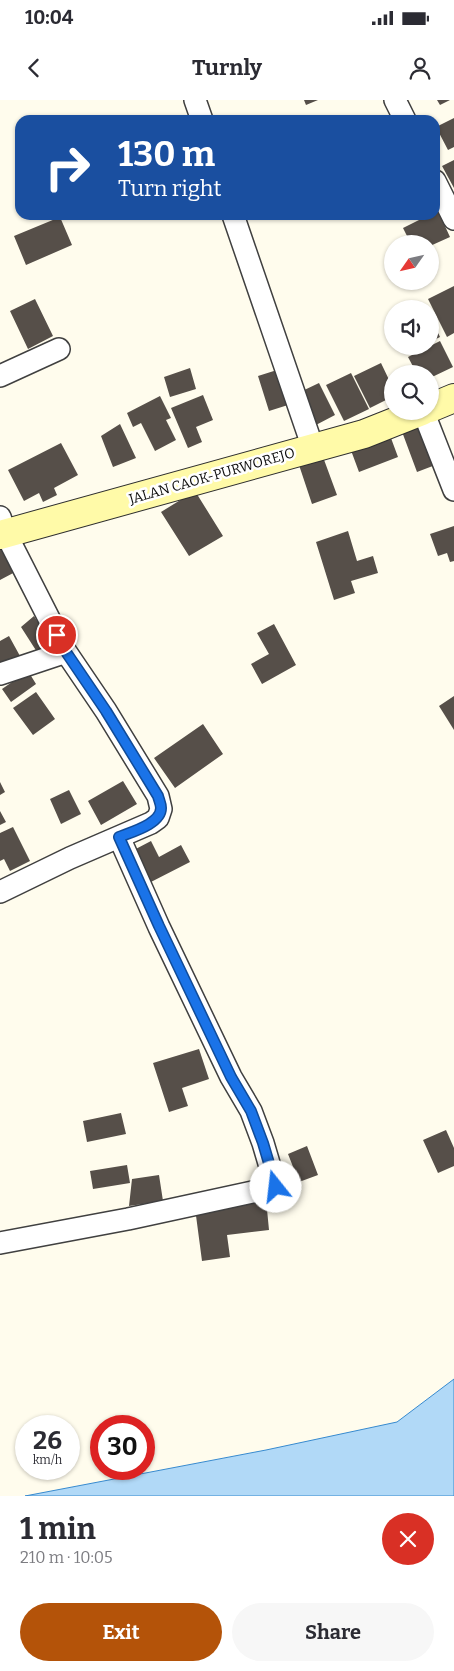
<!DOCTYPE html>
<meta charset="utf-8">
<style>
:root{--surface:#fff;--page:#f7f7f7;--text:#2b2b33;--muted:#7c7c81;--accent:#b45309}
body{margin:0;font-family:Bitter,serif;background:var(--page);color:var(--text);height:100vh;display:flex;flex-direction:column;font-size:19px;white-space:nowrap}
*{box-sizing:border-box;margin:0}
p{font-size:16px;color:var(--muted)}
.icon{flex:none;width:28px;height:28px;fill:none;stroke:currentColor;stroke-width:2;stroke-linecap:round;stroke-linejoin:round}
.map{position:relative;height:1396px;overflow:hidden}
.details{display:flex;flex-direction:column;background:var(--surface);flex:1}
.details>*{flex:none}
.banner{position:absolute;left:15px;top:15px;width:425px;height:105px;border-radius:15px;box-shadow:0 1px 4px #0004;background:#1a4fa0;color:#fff;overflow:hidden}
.needle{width:32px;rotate:236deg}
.buttons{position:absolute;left:384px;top:135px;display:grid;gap:10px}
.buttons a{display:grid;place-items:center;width:55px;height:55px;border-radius:50%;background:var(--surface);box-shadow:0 1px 4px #0004;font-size:25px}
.speed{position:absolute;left:15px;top:1315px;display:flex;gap:10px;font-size:25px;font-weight:700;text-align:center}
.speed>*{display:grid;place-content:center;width:65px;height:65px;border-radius:50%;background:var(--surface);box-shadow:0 1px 4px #0004;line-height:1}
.speed small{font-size:12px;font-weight:400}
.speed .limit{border:8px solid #d22;background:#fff;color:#111}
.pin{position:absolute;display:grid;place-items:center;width:42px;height:42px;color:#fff;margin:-21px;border:2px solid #fff;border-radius:50%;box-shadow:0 1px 5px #0007}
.me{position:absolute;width:55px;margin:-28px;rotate:344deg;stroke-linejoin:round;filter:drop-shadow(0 0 4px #0008)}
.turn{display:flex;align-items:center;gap:18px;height:105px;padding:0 20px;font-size:22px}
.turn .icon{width:65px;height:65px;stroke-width:2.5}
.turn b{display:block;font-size:35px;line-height:42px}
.round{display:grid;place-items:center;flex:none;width:52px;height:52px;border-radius:26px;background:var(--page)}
.overview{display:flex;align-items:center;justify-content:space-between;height:85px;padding:0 20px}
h1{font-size:30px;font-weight:700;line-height:38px}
.button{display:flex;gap:10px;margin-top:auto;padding:10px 20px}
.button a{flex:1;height:58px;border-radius:30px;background:var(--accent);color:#fff;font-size:20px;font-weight:700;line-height:58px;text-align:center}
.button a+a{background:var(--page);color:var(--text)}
.status{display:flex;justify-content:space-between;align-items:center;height:35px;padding:0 25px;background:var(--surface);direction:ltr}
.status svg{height:14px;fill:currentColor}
header{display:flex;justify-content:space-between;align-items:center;height:65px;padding:0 20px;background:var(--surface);font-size:22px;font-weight:700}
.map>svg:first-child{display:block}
.water{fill:#b1d9f7;stroke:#378acf}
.building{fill:#564f49}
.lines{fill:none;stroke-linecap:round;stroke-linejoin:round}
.street-casing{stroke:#404040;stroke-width:24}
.secondary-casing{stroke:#2f2f2f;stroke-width:30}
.street{stroke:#fff;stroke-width:21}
.secondary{stroke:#fffaa8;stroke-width:28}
.route-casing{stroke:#114b97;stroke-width:12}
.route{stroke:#1a73e8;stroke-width:9}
.labels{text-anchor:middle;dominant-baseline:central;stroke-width:5;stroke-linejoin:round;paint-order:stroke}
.street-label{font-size:14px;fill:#0d0d0d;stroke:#fff}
</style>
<div class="status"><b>10:04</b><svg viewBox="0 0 49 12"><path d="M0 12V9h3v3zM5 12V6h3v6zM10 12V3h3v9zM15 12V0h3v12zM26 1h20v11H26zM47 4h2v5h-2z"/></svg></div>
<header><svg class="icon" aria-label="back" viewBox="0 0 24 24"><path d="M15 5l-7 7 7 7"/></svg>Turnly<svg class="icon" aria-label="person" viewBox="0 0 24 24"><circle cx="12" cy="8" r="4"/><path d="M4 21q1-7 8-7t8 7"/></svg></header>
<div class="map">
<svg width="454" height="1396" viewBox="0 0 454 1396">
<rect width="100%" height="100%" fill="#fffced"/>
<path class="water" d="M454 1279V1396H25L266 1350 397 1322Z"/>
<path class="building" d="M304 0H318L306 5Z
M437 0H450L440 5Z
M454 18V47L448 50 436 27Z
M454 60V88L442 66Z
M438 111 450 137 430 146V144H411L403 128 429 115H435V112Z
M60 117 72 145 26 165 14 136Z
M454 186V233L447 237 428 199Z
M35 199 53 236 28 249 10 211Z
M430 216 440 237 430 242Z
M440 241 453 267 430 278V274H417L408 257Z
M381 263 392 286V297L370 308 354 276Z
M190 268 196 289 170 297 164 277Z
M277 270 288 305 269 311 258 276Z
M351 273 369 309 344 321 326 285Z
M319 283 335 315 314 326 298 293Z
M203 295 213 320 196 327 202 342 188 348 171 308Z
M160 296 171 318 166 320 176 340 155 351 141 323 133 327 127 313Z
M422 321 438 364 417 372 401 329Z
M120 324 136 358 113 367 101 336Z
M388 330 398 357 359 372 349 345Z
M61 343 78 375 54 388 57 395 43 402 39 393 24 401 8 370Z
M323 357 337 395 312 404 299 365Z
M195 391 223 436 189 456 161 412Z
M454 426V461L450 462 447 453 438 456 430 434Z
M348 431 357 461 373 456 378 473 351 481 355 493 334 500 316 442Z
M0 446 17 471 0 480Z
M34 516 51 542 37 552 21 527Z
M274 524 296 565 262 584 251 564 269 554 257 533Z
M9 536 20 556 0 567V541Z
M28 571 36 584 11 602 2 589Z
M36 592 55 619 33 635 13 608Z
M454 596V630L439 606Z
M203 624 223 654 175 688 154 658Z
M123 681 137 704 101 725 88 701Z
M0 682 5 692 0 695Z
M69 690 81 714 61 724 50 699Z
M0 711 6 722 0 725Z
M13 727 30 761 10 771 4 759 0 761V733Z
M151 741 159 757 181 745 190 762 147 784 130 752Z
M199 949 209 979 182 988 188 1006 169 1012 153 963Z
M121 1013 126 1034 87 1042 83 1021Z
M446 1030 454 1048V1066L438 1073 423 1040Z
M307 1046 318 1075 299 1082 288 1054Z
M127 1065 130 1083 93 1089 90 1071Z
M159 1075 163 1101 129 1106 132 1079Z
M266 1099 269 1130 227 1135 230 1157 202 1161 195 1108Z"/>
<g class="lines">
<g class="street-casing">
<path id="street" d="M195 0 202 20
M395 0 405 20
M435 81 454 119
M233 115 313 348
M0 276 59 249
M423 311 454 390
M0 417 6 434 66 552 106 611 158 696 161 709 158 718 151 723 70 758 0 792
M0 574 66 552
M0 1143 128 1119 276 1087 263 1043 251 1011 231 977 159 827 119 737"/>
</g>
<g class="secondary-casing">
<path id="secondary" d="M430 308 454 298
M0 435 364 334 422 311"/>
</g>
<use href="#street" class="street"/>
<use href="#secondary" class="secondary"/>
</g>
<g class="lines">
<g class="route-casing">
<path id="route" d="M57 535 66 552 106 611 158 696C159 700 161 704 161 708 161 724 131 732 119 737L159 826 231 977 251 1011 263 1043 276 1087"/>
</g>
<use href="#route" class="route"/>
</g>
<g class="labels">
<g class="street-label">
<text transform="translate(212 376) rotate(-16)">JALAN CAOK-PURWOREJO</text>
</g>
</g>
</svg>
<div class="buttons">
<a><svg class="needle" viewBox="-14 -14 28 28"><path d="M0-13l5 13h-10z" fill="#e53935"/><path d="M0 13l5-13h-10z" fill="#7c7c81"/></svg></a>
<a><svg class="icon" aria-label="sound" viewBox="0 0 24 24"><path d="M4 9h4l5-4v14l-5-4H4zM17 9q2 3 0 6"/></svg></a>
<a><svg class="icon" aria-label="search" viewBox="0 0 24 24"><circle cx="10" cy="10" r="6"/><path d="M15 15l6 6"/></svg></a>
</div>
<div class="speed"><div>26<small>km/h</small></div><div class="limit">30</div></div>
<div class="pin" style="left:57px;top:535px;background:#d93025"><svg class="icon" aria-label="arrive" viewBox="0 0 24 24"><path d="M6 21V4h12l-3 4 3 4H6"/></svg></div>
<svg class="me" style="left:276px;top:1087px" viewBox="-20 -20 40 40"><circle r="19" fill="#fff"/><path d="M0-13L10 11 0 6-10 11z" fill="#1a73e8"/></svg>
<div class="banner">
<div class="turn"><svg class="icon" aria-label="right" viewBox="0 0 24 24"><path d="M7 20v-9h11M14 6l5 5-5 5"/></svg><div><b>130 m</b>Turn right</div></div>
</div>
</div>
<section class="details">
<div class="overview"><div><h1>1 min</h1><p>210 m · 10:05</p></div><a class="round" style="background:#d93025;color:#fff"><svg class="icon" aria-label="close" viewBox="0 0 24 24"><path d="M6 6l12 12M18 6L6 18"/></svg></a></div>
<div class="button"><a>Exit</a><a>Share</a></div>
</section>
